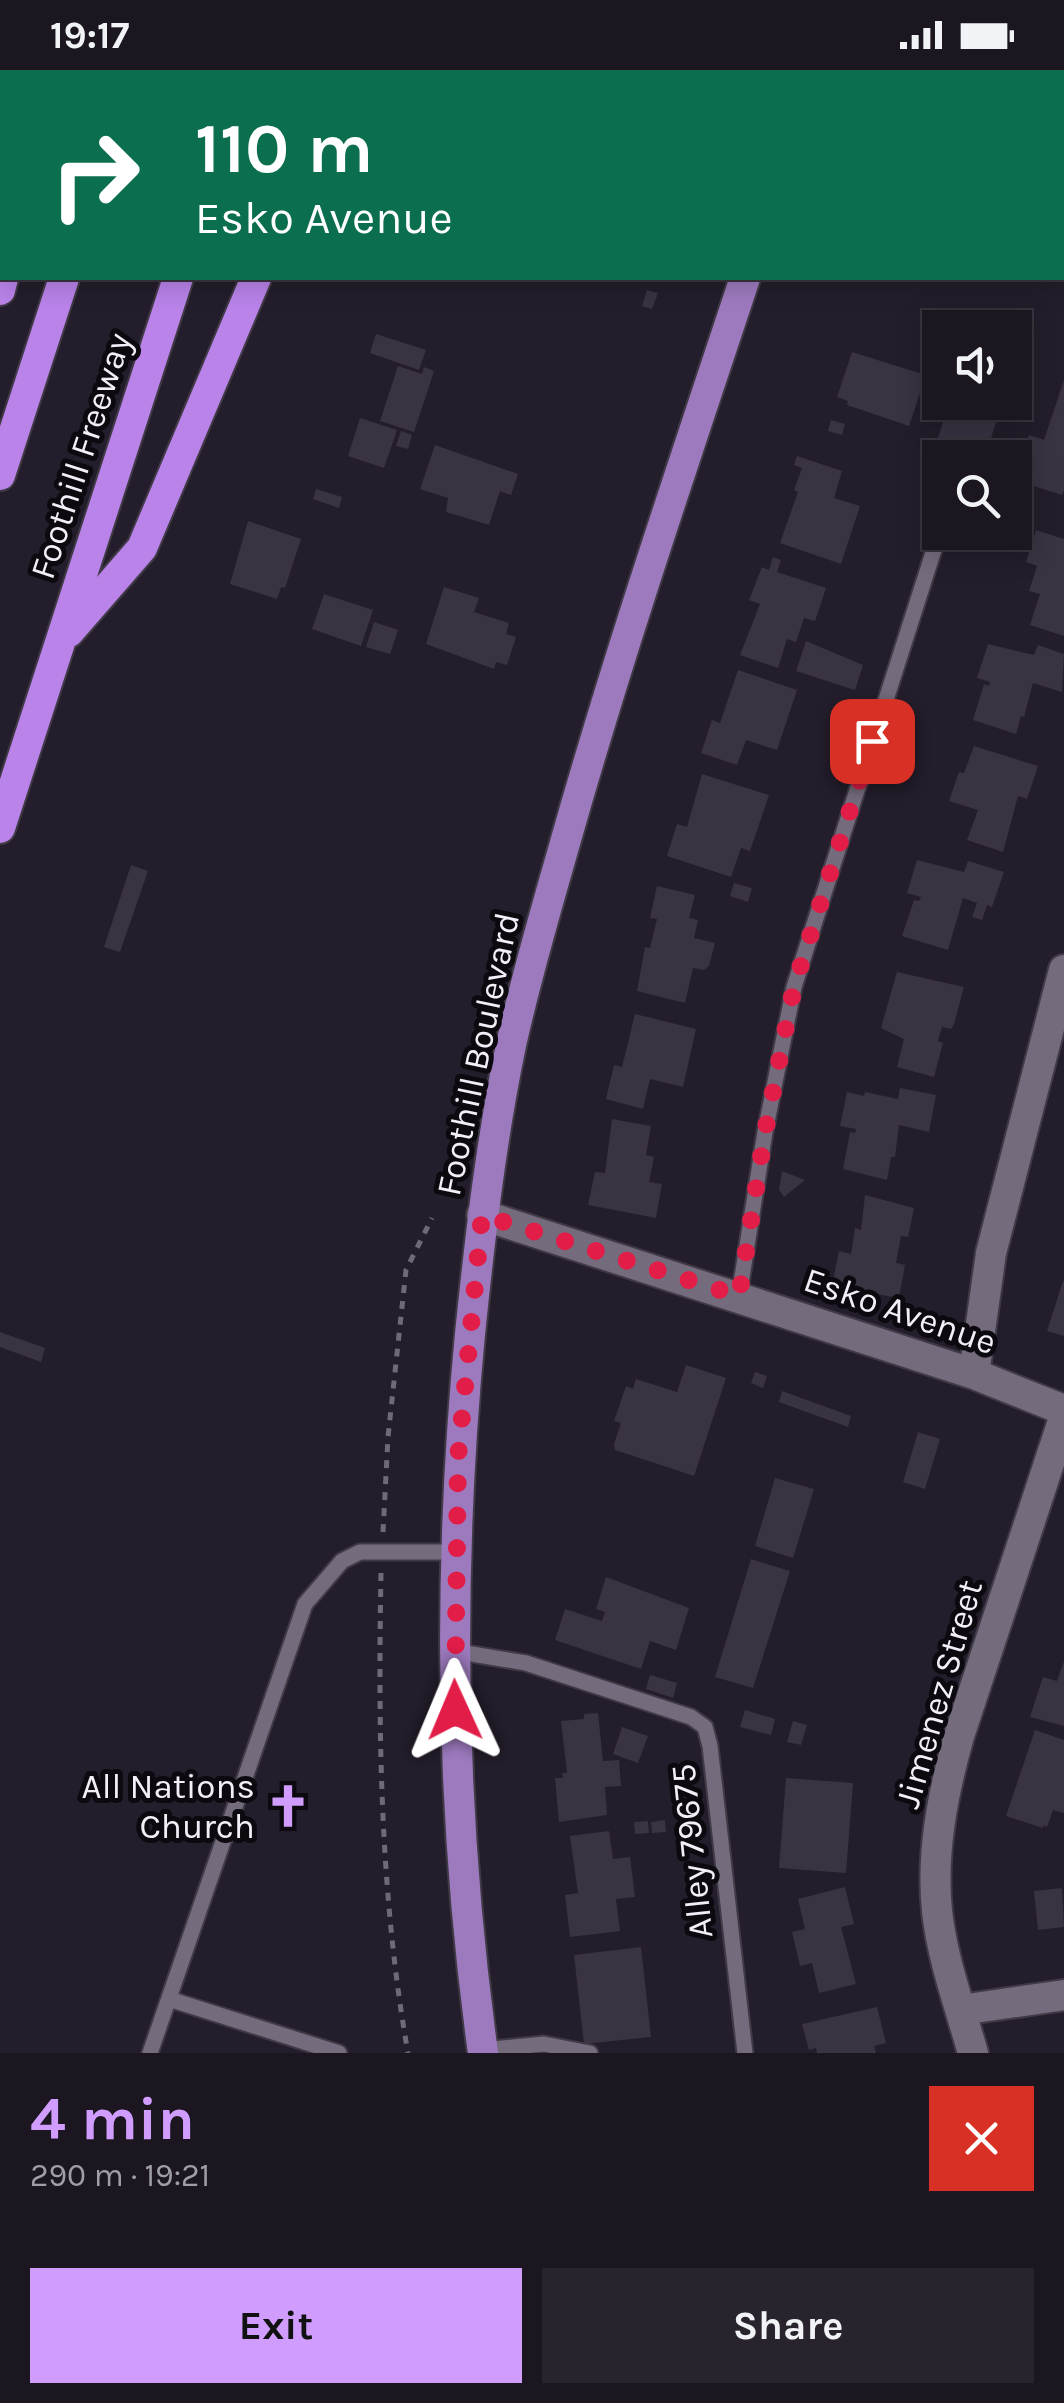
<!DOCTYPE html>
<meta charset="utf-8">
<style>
:root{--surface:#1b1620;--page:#28232d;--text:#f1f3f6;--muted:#a09fa5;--line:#39353e;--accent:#d09dff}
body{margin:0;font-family:Karla,sans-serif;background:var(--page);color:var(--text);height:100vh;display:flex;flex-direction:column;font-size:38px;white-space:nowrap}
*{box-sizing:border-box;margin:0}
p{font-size:32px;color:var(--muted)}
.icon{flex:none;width:55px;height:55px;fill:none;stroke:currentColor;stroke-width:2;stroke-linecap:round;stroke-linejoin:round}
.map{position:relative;height:1983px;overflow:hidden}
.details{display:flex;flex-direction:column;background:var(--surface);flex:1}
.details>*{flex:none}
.banner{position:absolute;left:0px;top:0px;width:1065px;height:210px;box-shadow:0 5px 25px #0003,0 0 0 2px var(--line);background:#0b6e4f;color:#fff;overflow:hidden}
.fabs{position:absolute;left:922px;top:240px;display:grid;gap:20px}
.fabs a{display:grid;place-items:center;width:110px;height:110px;border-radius:0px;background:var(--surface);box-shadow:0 5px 25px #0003,0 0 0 2px var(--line);font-size:50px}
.pin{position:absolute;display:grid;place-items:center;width:85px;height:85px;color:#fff;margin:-42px;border-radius:20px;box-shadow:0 5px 15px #0006}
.me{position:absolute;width:110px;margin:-55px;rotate:359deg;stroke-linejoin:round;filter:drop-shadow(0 0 8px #0008)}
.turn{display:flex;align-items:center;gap:35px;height:210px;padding:0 30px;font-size:45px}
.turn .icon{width:130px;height:130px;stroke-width:2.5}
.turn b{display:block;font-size:70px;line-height:85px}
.round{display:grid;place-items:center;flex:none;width:105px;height:105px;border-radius:0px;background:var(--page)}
.head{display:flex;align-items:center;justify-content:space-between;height:170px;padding:0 30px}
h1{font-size:60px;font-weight:700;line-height:75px;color:var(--accent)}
.cta{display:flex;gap:20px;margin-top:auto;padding:20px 30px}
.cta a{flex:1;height:115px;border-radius:0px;background:var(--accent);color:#111;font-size:40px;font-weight:700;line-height:115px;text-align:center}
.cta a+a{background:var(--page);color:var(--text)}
.status{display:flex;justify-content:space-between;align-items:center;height:70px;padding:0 50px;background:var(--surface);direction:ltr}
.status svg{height:28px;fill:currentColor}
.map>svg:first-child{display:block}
.green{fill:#4e3a61}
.building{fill:#3a3342}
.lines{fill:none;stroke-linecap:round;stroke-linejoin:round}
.lane-casing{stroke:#403a46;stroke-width:19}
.street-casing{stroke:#403a46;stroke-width:34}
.primary-casing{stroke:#403a46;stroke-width:34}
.highway-casing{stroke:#403a46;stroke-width:34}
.path{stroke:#6f6a76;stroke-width:5;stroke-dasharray:8 8;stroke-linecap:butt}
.lane{stroke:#746c7d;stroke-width:15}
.street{stroke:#746c7d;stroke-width:30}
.primary{stroke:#9d7abe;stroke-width:30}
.highway{stroke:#b983e9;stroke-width:30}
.route{stroke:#e11d48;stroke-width:18;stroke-dasharray:0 32.4}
.labels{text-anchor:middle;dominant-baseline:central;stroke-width:10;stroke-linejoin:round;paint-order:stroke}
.street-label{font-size:35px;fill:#f3eff9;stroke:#0c090f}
.poi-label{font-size:35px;fill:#f3eff9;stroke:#0c090f;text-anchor:end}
</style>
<div class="status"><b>19:17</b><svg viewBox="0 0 49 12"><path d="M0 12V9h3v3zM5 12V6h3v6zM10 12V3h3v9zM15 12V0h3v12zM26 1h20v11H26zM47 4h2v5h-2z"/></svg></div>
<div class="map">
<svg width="1064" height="1983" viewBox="0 0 1064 1983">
<rect width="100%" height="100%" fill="#241d2b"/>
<path class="green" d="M883 0H1051L1058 2H882Z"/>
<path class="building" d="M647 220 658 223 652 239 642 236Z
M376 264 426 280 419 300 370 283Z
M852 282 935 308 931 320 922 317 909 356 847 335 848 331 837 327Z
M398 296 422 304 424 297 434 301 414 362 380 351Z
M1064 310V420L1062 425 1015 410 1029 365 1044 370Z
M950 332H962L980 339 982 332H1002L985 388H959L934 379Z
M360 348 397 360 384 398 348 386Z
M831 350 845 354 842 365 828 361Z
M401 361 412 365 408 379 396 376Z
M435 375 518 404 511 425 500 421 489 455 446 442 448 428 420 419Z
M797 386 842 401 834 428 860 436 841 494 780 473 798 422 794 420 802 398 794 395Z
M316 419 342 427 339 438 313 429Z
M248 451 301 469 285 518 281 517 277 529 230 514Z
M1036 460 1064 469V566L1030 555 1040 524 1029 521 1037 496 1026 492Z
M773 487 781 490 777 502 826 518 815 551 804 548 796 572 787 569 778 598 740 585 760 534 749 530 762 497 769 500Z
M444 517 479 528 474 542 509 553 506 564 516 567 507 595 496 592 494 599 426 574Z
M324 524 373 540 361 576 312 559Z
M374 552 398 560 390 584 366 577Z
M806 571 863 595 855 620 796 601Z
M988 574 1034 585 1038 575 1064 584 1062 622 1033 613 1024 647 1021 646 1016 664 973 650 984 614 989 616 990 612 977 608Z
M738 600 797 620 777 680 746 670 737 695 701 683 712 650 720 653Z
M974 676 1038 696 1027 729 1018 726 1003 782 967 770 978 740 949 731 959 702 964 703Z
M702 704 769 725 750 781 741 778 731 807 667 786 677 754 687 757Z
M917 790 964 802 968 791 1004 802 992 837 987 835 982 850 972 847 977 833 963 828 948 880 902 866 914 830 919 831 921 827 907 823Z
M131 795 148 801 120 882 104 877Z
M734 813 752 818 748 832 730 826Z
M657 816 695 825 689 848 698 850 694 868 715 873 709 896 704 900 693 898 685 933 637 921 645 877 650 878 657 849 650 848Z
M897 902 964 917 954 954 951 959 942 957 938 971 943 973 934 1007 897 997 904 969 881 958Z
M635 944 696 959 683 1017 650 1009 643 1039 606 1029 614 995 622 997Z
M900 1018 936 1025 929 1062 899 1055 895 1087H891L887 1110 843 1099 850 1062 855 1063 856 1059 840 1056 847 1022 864 1026 865 1022 898 1029Z
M612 1049 651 1056 646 1085 654 1087 649 1112 662 1114 656 1148 588 1135 595 1102 605 1103Z
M782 1101 805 1110 784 1127 779 1120Z
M865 1125 914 1138 908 1167 901 1166 896 1193 905 1195 899 1228 832 1216 839 1181 851 1184 855 1158 861 1160Z
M1063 1211H1064V1266L1047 1261Z
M0 1262 45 1278 41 1292 0 1277Z
M686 1295 726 1308 694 1406 615 1380 614 1374 621 1353 614 1351 626 1316 633 1319 636 1309 677 1322Z
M755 1302 767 1306 763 1318 751 1313Z
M782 1321 851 1346 848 1357 779 1332Z
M918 1362 940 1369 925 1419 903 1412Z
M775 1408 814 1419 793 1488 755 1476Z
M751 1489 790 1501 753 1618 715 1607Z
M606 1507 689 1538 676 1580 650 1571 641 1599 555 1570 565 1539 602 1551 605 1542 596 1539Z
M1064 1591V1656L1030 1647 1043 1607 1057 1611Z
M650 1605 677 1613 673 1628 646 1619Z
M745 1640 775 1649 771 1665 740 1657Z
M598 1643 603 1691 619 1690 621 1716 605 1717 607 1745 559 1752 555 1708H563L562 1703H567L561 1651 584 1649V1644Z
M793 1651 807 1655 801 1675 787 1672Z
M622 1657 648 1666 638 1693 613 1684Z
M1035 1660 1064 1670V1743L1053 1740 1047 1757 1044 1755 1043 1758 1006 1746Z
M786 1708 853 1713 846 1803 779 1798Z
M697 1733 698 1745 683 1746 681 1734Z
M665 1750 666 1762 652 1763 651 1752Z
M648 1751 649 1763 635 1764 634 1752Z
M609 1761 613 1789 630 1787 635 1827 616 1829 620 1861 570 1867 565 1825 578 1823 570 1766Z
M845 1817 854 1854 841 1857 856 1914 819 1923 812 1893 800 1896 792 1862 805 1859 798 1829Z
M1062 1818 1064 1857 1038 1860 1034 1821Z
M641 1877 651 1967 584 1974 574 1885Z
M877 1937 886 1973 874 1976 876 1983H817L816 1978 809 1980 802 1954Z"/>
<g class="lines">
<g class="lane-casing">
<path id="lane" d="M722 2 723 0
M739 1226 765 1062 794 917 940 461
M454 1581 526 1593 691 1647 705 1657 710 1676 745 1983
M169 1929 339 1983
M482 1980 544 1974 590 1983
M150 1983 305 1534 342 1491 360 1482H455"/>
</g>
<g class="street-casing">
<path id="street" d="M1054 0 1061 2
M482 1145 974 1304 1064 1340
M974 1304 991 1183 1064 900
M961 1940 1064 1925
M973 1983C960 1937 942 1888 937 1841 931 1782 943 1723 959 1666L1064 1348"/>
</g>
<g class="primary-casing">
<path id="primary" d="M811 2 812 0
M483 1983C450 1744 447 1504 470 1264 480 1167 491 1071 511 975 526 907 546 840 565 773 619 582 683 395 745 208"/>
</g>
<g class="highway-casing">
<path id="highway" d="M55 2V0
M131 2 132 0
M245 2V0
M344 2 345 0
M0 220 3 208
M0 405 64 208
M69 562 142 478 256 208
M0 758 178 208"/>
</g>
<path class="path" d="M383 1462 388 1367 406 1200 432 1148
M381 1503C378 1662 380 1826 408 1983"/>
<use href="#lane" class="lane"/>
<use href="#street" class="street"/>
<use href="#primary" class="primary"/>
<use href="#highway" class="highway"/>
</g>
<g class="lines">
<path class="route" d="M455 1640 458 1388 482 1145 739 1226 765 1062 794 917 872 671"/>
</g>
<defs>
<g id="church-bare" transform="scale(3.45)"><path d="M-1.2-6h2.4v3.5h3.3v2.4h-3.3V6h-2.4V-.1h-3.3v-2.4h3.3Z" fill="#d09dff" stroke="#0c090f" stroke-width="2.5" paint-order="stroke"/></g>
</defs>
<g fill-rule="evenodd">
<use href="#church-bare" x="288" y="1736"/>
</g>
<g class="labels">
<g class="street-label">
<text transform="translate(81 386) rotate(-72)">Foothill Freeway</text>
<text transform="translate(478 984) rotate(-78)">Foothill Boulevard</text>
<text transform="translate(900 1241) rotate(19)">Esko Avenue</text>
<text transform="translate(939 1624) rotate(-74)">Jimenez Street</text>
<text transform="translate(692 1781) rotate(-96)">Alley 79675</text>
</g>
<g class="poi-label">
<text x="255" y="1716">All Nations<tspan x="255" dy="40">Church</tspan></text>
</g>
</g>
</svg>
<div class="fabs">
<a><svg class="icon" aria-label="sound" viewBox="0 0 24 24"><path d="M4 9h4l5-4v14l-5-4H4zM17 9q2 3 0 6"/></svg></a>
<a><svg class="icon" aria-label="search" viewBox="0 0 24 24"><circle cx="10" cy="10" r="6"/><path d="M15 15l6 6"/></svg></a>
</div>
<div class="pin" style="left:872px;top:671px;background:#d93025"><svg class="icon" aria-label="arrive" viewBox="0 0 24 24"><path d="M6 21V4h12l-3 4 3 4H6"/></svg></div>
<svg class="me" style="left:455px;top:1640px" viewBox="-20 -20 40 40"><path d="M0-17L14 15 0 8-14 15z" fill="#e11d48" stroke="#fff" stroke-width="4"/></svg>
<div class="banner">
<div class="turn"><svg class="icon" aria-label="right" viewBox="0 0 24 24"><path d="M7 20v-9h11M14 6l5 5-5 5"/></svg><div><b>110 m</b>Esko Avenue</div></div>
</div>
</div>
<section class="details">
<div class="head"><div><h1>4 min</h1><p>290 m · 19:21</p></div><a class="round" style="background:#d93025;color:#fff"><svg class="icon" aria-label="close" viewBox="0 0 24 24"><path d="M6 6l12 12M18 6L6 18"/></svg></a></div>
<div class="cta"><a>Exit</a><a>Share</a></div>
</section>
